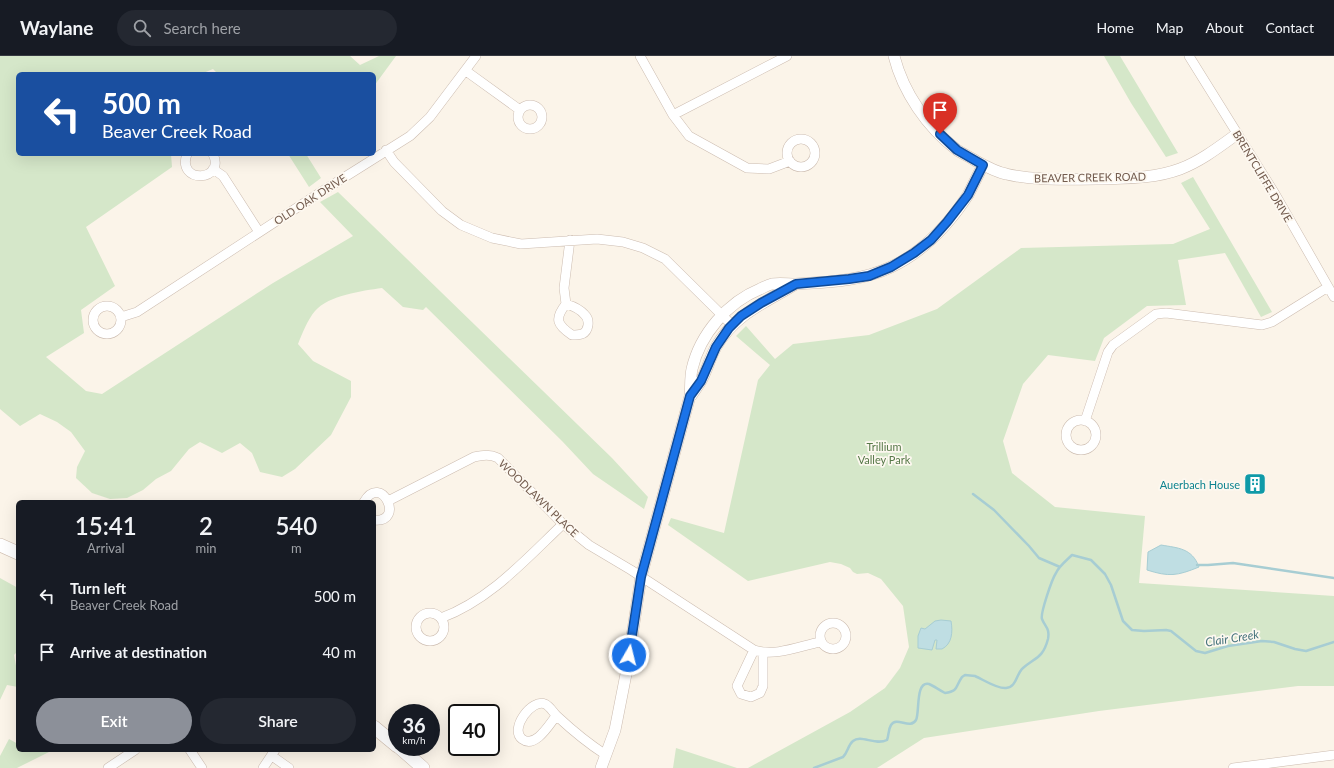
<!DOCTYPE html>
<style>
:root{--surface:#171b24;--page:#242831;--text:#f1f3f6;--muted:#9ea1a6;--line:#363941;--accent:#8c9099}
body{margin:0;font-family:Lato,sans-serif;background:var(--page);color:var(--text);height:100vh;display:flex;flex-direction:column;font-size:15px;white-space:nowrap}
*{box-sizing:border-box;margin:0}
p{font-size:13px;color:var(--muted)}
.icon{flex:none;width:22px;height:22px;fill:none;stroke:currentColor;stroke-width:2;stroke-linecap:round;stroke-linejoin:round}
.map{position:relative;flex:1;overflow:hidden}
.side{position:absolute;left:16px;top:444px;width:360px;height:252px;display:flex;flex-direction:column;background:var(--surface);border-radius:6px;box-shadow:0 4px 16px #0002}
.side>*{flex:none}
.guide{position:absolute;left:16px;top:16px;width:360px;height:84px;border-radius:6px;box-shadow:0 4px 16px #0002;background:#1a4fa0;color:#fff;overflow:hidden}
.speed{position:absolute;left:388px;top:648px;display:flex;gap:8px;font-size:20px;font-weight:700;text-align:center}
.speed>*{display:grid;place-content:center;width:52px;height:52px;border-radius:50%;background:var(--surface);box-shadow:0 4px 16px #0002;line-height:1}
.speed small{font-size:10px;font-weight:400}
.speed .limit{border:2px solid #111;border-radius:6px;background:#fff;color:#111}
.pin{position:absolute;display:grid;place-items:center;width:34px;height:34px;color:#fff;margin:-41px -17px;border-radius:50% 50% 50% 0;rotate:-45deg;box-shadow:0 0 4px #0007}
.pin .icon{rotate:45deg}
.me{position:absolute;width:44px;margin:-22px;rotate:8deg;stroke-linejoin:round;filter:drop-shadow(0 0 3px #0008)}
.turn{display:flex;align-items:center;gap:14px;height:84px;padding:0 20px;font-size:18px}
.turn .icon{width:52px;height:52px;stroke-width:2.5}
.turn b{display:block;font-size:28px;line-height:34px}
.eta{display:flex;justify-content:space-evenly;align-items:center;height:68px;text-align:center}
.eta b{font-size:24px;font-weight:600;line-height:28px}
.button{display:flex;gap:8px;margin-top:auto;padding:8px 20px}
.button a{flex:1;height:46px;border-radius:24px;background:var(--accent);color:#fff;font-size:16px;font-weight:600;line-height:46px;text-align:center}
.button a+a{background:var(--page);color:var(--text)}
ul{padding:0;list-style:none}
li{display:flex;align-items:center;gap:12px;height:56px;padding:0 20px}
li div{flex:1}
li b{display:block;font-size:15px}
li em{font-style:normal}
header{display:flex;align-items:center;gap:24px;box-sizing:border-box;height:56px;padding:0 20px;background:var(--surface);border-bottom:1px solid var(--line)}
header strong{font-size:19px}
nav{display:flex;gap:22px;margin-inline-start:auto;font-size:14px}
.search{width:280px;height:36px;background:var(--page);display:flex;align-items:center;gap:10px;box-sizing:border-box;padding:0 14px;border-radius:22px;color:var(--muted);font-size:15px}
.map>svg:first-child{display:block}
.green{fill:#d5e7c9}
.water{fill:#bfdee3;stroke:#a7cdd3}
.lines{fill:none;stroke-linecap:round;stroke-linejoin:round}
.stream{stroke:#a7cdd3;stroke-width:2.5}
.minor-casing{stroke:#ccbcb0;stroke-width:10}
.tertiary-casing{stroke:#ccbcb0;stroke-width:12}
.secondary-casing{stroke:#cebcae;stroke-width:14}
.minor{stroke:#fff;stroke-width:9}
.tertiary{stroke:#fff;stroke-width:11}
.secondary{stroke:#fff;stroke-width:13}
.route-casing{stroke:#114b97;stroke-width:10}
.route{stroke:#1a73e8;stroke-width:7}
.labels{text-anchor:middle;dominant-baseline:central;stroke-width:3.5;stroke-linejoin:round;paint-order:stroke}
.street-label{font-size:11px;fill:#735c4f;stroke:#fdf8f0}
.park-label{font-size:11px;fill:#567848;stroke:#fdf8f0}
.culture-label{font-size:11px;fill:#0d838f;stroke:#fdf8f0;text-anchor:end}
.water-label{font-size:12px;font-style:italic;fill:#47747d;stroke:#fdf8f0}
</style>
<header>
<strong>Waylane</strong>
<div class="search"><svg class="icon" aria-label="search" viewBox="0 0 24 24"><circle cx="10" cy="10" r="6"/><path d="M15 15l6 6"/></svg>Search here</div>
<nav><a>Home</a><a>Map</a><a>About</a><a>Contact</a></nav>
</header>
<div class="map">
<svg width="1334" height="712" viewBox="0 0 1334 712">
<rect width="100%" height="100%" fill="#fbf4e9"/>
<path class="green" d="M0 0H350L360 9 379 0H396L374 30V18H218L213 13 201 18H18V98H171L172 111 86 171 115 230 81 254 84 277 46 301 86 335 102 338 273 227 353 180 320 146 338 136 612 402 648 441 644 453 593 418 562 385 426 251 423 254 403 251 382 232C362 235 329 239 315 255 308 263 302 278 298 288L313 305 351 325V341L331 379 295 413 282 421 260 416 252 397 240 387 222 397 200 386 189 393 171 415 156 423 143 434 127 442 110 443 92 437 76 422 77 411 85 395 71 376 57 366 40 358 20 370 0 353Z
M1104 0H1120L1178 97 1166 101 1131 47Z
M288 98H306L321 122 309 131Z
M1193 121 1272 256 1261 261 1225 197 1178 204 1186 249 1147 250 1104 282 1095 305 1048 299 1023 328 1003 385 1012 417 1055 451 1145 460 1139 527 1334 540V630H1298L1099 655 924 682 877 712H748L850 656 885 632 900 612 909 591 903 550 881 523 868 517 857 518 853 516 850 512 841 508 830 506 748 525 668 469 671 462 724 477 758 324 770 309 736 280 746 270 775 303 793 288 869 279 937 253 1021 192 1173 188 1210 173 1181 127Z
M0 522 18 532V595L14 599 18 620V631L7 629 0 644Z
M9 683 18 688V694H53L17 712H0V700Z
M676 692 737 712H673Z"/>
<path class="water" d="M1161 489C1178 492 1192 492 1199 511 1177 520 1169 521 1147 514L1148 496Z
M941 564 951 565C953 576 952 588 942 593H936L937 584H935L932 594 918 592V580L921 572 925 573 935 565Z"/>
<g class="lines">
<path class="stream" d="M973 438 994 454 1029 490 1039 502 1060 511
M1197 509H1208L1233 507 1334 522
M814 712 843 701C848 696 848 689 853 685 861 678 875 690 887 684 889 679 888 674 891 669 897 660 910 674 916 664 920 656 915 625 929 628 934 630 939 634 945 637 959 635 955 631 962 621L965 619 975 620C984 624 997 633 1006 632 1017 631 1016 618 1023 612 1036 601 1043 602 1048 583 1050 572 1045 571 1042 563 1040 558 1052 523 1056 517 1059 510 1067 504 1072 499L1091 504 1105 518 1111 529 1123 565 1132 574 1144 575 1166 574 1171 575 1196 595 1205 597 1228 590 1262 585 1274 586 1295 593 1306 595 1334 586"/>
<g class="minor-casing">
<path id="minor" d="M640 0 673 59 689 80 747 112 769 113 790 105
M1189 0 1275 138 1334 241
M466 15 520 54
M518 61a12 12 0 1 1 24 0a12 12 0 1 1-24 0Z
M673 59 787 0
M787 97a14 14 0 1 1 28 0a14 14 0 1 1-28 0Z
M386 94 394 106 442 155 461 169 492 182 521 188 597 183 623 186 643 192 665 203 732 269
M187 98C176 128 226 126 213 98
M213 113 223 120 259 176
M566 248C573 250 580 253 585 259 590 264 589 275 582 278 579 279 575 279 572 279 557 269 554 263 566 248Z
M566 248 564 232 570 184
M93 264a14 14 0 1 1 28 0a14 14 0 1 1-28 0Z
M121 261 137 256 321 136 410 80 430 61 476 0
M1066 379a15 15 0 1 1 30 0a15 15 0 1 1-30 0Z
M1085 365 1108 296 1113 289 1156 258 1166 257 1262 269 1272 266 1328 231
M388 445 474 401C483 399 490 398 498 402L563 468 589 489 631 514 754 594C775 601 800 590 820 586
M364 446C381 416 406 467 374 464
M416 571a14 14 0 1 1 28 0a14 14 0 1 1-28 0Z
M441 562C490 544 526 503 563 468
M820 580a13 13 0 1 1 26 0a13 13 0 1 1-26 0Z
M754 594 737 630 741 638 751 641 760 637 763 630V597
M556 660C549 669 535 693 522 683 509 673 532 642 545 648 551 651 553 657 558 661 573 675 589 688 606 699
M190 694 202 712
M272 700 289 712
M108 712 135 694
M263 712 275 694
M1233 712 1334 699"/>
</g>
<g class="tertiary-casing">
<path id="tertiary" d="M894 0C903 36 927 71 957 94 963 98 970 101 976 105 985 110 996 116 1006 118 1036 125 1066 123 1097 123 1125 122 1153 123 1180 113 1201 105 1219 91 1237 78
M691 340C694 335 698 330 701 325 707 314 710 302 716 291 734 259 764 247 794 229
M601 712 615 674 627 613 641 521 690 340C691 332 690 322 692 313 700 278 728 246 760 233 764 231 768 229 772 228 779 227 788 228 796 228 828 226 862 225 891 211 923 196 949 168 968 139 973 129 978 119 983 109"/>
</g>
<g class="secondary-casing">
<path id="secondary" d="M0 489 18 497
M374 671 397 690
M399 691 423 712"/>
</g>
<use href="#minor" class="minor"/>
<use href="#tertiary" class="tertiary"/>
<use href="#secondary" class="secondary"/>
</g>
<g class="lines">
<g class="route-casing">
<path id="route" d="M629 599 641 521 690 340 701 325 716 291 729 272 741 260 761 247 796 228 849 223 869 220 891 211 914 197 931 184 947 166 968 139 983 109 957 94 940 78"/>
</g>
<use href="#route" class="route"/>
</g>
<defs>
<g id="building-square" transform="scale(1.15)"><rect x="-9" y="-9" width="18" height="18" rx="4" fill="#0f9aa8" stroke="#fdf8f0"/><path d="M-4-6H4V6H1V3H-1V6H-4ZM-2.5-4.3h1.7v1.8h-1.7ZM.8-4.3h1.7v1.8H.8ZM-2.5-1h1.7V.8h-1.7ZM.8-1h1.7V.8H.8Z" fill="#fff"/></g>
</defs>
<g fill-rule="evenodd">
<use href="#building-square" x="1255" y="428"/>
</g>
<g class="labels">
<g class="street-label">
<text transform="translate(1263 120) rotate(59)">BRENTCLIFFE DRIVE</text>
<text transform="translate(1090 121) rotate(-1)">BEAVER CREEK ROAD</text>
<text transform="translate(310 143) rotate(-33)">OLD OAK DRIVE</text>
<text transform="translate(539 442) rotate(44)">WOODLAWN PLACE</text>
</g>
<g class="park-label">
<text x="884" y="390">Trillium<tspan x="884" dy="13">Valley Park</tspan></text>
</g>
<g class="culture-label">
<text x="1240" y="428">Auerbach House</text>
</g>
<g class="water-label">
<text transform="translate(1232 582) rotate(-9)">Clair Creek</text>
</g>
</g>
</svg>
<div class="speed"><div>36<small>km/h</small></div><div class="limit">40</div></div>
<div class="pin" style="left:940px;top:78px;background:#d93025"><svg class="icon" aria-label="arrive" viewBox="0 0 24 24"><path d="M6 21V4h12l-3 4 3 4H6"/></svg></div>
<svg class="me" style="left:629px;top:599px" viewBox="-20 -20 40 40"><circle r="17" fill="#1a73e8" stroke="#fff" stroke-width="3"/><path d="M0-11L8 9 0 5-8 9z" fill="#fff"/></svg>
<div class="guide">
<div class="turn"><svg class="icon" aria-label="left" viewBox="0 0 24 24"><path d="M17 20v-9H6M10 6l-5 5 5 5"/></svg><div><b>500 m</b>Beaver Creek Road</div></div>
</div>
<section class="side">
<div class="eta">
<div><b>15:41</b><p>Arrival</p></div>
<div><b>2</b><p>min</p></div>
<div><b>540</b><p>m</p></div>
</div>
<ul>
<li><svg class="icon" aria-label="left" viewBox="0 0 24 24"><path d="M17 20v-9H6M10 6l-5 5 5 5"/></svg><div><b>Turn left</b><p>Beaver Creek Road</p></div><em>500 m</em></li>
<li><svg class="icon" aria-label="arrive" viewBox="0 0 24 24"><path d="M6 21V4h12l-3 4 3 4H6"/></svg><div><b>Arrive at destination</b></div><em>40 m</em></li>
</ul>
<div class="button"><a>Exit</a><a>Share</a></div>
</section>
</div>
